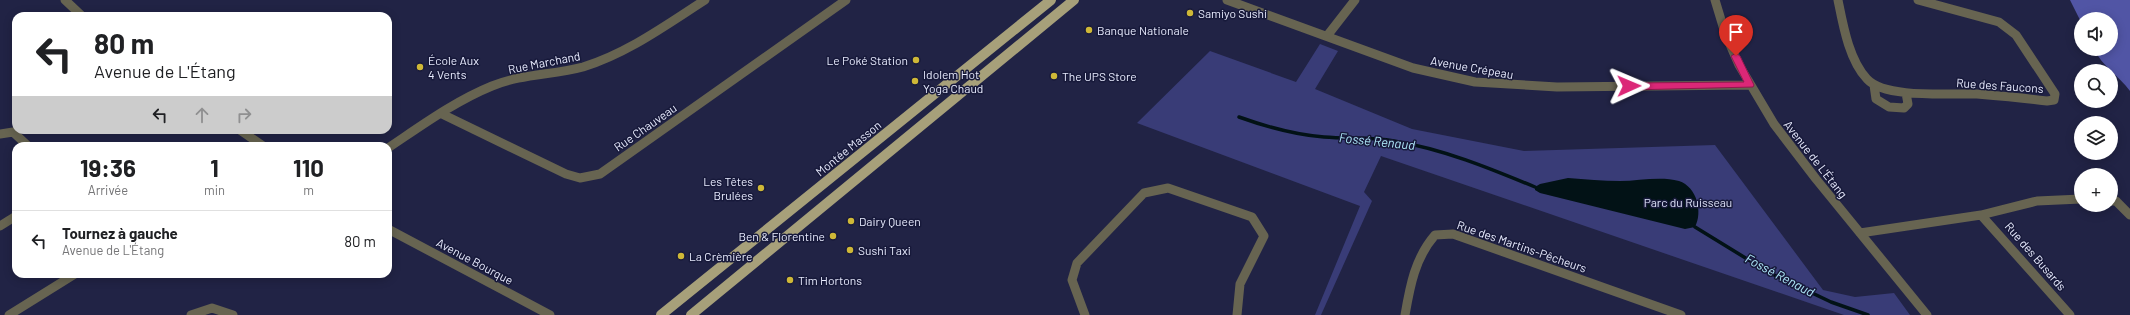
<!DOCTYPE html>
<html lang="fr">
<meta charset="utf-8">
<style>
:root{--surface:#fff;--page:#f6f6f6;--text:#202124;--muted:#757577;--line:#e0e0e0}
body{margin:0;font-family:Barlow,sans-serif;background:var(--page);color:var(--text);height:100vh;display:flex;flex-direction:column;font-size:15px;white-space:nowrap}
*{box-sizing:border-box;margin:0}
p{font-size:13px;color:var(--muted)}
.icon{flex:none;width:22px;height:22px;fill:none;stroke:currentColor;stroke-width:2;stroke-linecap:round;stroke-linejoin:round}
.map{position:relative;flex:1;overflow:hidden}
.sheet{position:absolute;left:12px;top:142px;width:380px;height:136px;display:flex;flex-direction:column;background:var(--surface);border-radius:12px;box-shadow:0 2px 10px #0003}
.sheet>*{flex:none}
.banner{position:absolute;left:12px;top:12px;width:380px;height:122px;border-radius:12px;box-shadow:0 2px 10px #0003;background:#fff;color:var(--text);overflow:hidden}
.fabs{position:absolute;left:2074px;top:12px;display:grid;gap:8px}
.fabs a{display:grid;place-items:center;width:44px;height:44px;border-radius:50%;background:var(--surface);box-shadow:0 2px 10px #0003;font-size:20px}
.pin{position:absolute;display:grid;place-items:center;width:34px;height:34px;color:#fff;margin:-41px -17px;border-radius:50% 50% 50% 0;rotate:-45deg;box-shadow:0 0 4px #0007}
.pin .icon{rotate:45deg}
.me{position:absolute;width:44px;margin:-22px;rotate:89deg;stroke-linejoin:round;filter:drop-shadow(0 0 3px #0008)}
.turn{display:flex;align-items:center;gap:14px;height:84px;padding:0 16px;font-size:18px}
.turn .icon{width:52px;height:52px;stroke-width:2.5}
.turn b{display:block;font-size:28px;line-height:34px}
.lanes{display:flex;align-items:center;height:38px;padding:0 16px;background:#0003;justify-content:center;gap:20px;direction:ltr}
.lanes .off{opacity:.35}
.eta{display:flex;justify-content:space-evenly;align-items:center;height:68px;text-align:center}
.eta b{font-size:24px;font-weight:700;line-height:28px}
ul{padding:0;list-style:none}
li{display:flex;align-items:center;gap:12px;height:60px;padding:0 16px;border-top:1px solid var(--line)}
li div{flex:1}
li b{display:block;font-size:15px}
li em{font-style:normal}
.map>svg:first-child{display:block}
.green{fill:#393c77}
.forest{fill:#5155a5}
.water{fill:#021216}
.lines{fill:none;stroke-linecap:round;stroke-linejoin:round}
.stream{stroke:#021216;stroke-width:3.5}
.minor{stroke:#676451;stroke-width:9}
.primary{stroke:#a7a07a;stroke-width:10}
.route{fill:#db2777;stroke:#8e194d}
.poi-dot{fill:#cfb837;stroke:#17193a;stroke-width:1.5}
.labels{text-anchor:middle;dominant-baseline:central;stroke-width:3;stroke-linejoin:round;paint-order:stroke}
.poi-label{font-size:12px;fill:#e7eafd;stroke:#17193a;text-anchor:start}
.street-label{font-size:12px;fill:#e7eafd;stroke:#17193a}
.park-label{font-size:12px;fill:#dce0f7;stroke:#17193a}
.water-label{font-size:13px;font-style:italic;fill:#aee8f9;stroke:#17193a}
</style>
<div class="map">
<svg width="2130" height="315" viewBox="0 0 2130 315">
<rect width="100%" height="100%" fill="#212345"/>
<path class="green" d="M1320 44 1338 51 1315 89 1412 129 1524 151 1715 145 1823 290 1855 297 1894 293 1910 315H1844L1381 156 1364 192 1372 201 1321 315H1315L1360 206 1137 123 1210 51 1296 82Z"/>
<path class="forest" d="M2070 0H2130V91C2119 76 2102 66 2094 49H2111V19H2081V22Z"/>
<path class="water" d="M1568 178C1585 179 1603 181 1620 181 1639 181 1660 176 1679 181 1697 187 1703 212 1695 227L1685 229 1540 193 1535 190V187L1540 184Z"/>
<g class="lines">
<path class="stream" d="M1239 117C1267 127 1295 135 1324 137 1348 139 1371 137 1394 141 1443 149 1489 168 1535 187
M1695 227 1770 273 1831 302 1868 315"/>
<path class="minor" d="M65 0 82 16
M1227 0 1413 68 1475 82 1557 87 1750 85
M1715 0 1725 33 1739 65 1774 124 1816 179 1927 315
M1838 0C1843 25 1849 60 1867 79 1885 99 1951 93 1977 94 2001 96 2024 98 2047 101L2054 100 2055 94 2016 35 1999 22 1918 0
M1327 36 1355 0
M1874 85 1876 99 1889 107 1904 108 1908 104 1906 93
M442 114 566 174 580 178 600 174 846 0
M240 130 263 146
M0 134 13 132 28 146
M388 148C421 126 455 101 492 86 521 74 553 75 583 67 628 53 666 25 705 0
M2111 201H2116L2130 215
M1981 215 2070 315
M0 226 16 216
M388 229 550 315
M1860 233 1981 215 2037 201 2081 199
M9 315 75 274
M191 315 212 308 233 315
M1085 315 1072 280 1077 263 1144 193 1168 188 1252 217 1264 236 1240 284 1237 315
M1405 315C1410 286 1415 258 1435 235L1453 234 1681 315"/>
<path class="primary" d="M661 315 1051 0
M691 315 1074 0"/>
</g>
<path class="route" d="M1736 53 1740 56 1754 85 1753 87 1629 90 1625 86 1629 83 1744 82 1731 56Z"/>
<g class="poi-dot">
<circle cx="1190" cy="13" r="4"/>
<circle cx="1089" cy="30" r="4"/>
<circle cx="916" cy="60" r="4"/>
<circle cx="420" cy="67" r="4"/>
<circle cx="1054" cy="76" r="4"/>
<circle cx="915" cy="81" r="4"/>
<circle cx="761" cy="188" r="4"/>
<circle cx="851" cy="221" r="4"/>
<circle cx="833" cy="236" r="4"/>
<circle cx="850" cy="250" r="4"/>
<circle cx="681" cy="256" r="4"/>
<circle cx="790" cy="280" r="4"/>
</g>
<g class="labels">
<g class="poi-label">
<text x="1198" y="13">Samiyo Sushi</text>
<text x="1097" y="30">Banque Nationale</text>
<text x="428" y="60">École Aux<tspan x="428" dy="14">4 Vents</tspan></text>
<text x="908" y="60" text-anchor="end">Le Poké Station</text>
<text x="923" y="74">Idolem Hot<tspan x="923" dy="14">Yoga Chaud</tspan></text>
<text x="1062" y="76">The UPS Store</text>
<text x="753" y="181" text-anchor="end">Les Têtes<tspan x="753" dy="14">Brulées</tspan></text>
<text x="859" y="221">Dairy Queen</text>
<text x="825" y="236" text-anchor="end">Ben &amp; Florentine</text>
<text x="858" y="250">Sushi Taxi</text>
<text x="689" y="256">La Crèmière</text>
<text x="798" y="280">Tim Hortons</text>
</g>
<g class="street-label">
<text transform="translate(544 62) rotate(-11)">Rue Marchand</text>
<text transform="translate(1472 67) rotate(10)">Avenue Crépeau</text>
<text transform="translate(2000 85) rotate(4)">Rue des Faucons</text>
<text transform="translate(645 127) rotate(-35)">Rue Chauveau</text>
<text transform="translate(848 148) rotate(-39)">Montée Masson</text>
<text transform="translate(1816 159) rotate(52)">Avenue de L'Étang</text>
<text transform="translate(1522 246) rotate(19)">Rue des Martins-Pêcheurs</text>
<text transform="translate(2036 256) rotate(49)">Rue des Busards</text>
<text transform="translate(475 261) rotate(28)">Avenue Bourque</text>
</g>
<g class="park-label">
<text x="1688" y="202">Parc du Ruisseau</text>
</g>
<g class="water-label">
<text transform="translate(1377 141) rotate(6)">Fossé Renaud</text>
<text transform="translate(1780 275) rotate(28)">Fossé Renaud</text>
</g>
</g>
</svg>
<div class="fabs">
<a><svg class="icon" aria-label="sound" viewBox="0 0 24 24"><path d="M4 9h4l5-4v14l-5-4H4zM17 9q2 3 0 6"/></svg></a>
<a><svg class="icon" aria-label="search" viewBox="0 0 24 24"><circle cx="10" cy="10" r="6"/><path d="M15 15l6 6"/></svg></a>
<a><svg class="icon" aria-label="layers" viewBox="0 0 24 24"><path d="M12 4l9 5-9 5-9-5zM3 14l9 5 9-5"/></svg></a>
<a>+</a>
</div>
<div class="pin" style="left:1736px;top:56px;background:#d93025"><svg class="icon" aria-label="arrive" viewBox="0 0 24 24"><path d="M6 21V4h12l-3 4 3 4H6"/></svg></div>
<svg class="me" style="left:1629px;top:86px" viewBox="-20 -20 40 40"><path d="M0-17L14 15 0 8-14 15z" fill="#db2777" stroke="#fff" stroke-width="4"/></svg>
<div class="banner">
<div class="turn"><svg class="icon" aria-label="left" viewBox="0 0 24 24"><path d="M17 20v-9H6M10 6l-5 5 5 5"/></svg><div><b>80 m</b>Avenue de L'Étang</div></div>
<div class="lanes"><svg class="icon" aria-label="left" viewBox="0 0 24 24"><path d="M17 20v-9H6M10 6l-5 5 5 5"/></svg><svg class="icon off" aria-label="ahead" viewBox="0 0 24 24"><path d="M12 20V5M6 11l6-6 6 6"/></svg><svg class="icon off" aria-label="right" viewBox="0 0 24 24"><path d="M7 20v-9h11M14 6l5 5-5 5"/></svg></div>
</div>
<section class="sheet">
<div class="eta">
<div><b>19:36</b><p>Arrivée</p></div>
<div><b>1</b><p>min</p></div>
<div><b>110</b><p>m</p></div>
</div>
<ul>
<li><svg class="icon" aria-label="left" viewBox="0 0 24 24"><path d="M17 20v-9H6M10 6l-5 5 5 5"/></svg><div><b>Tournez à gauche</b><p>Avenue de L'Étang</p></div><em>80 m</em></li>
</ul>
</section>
</div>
